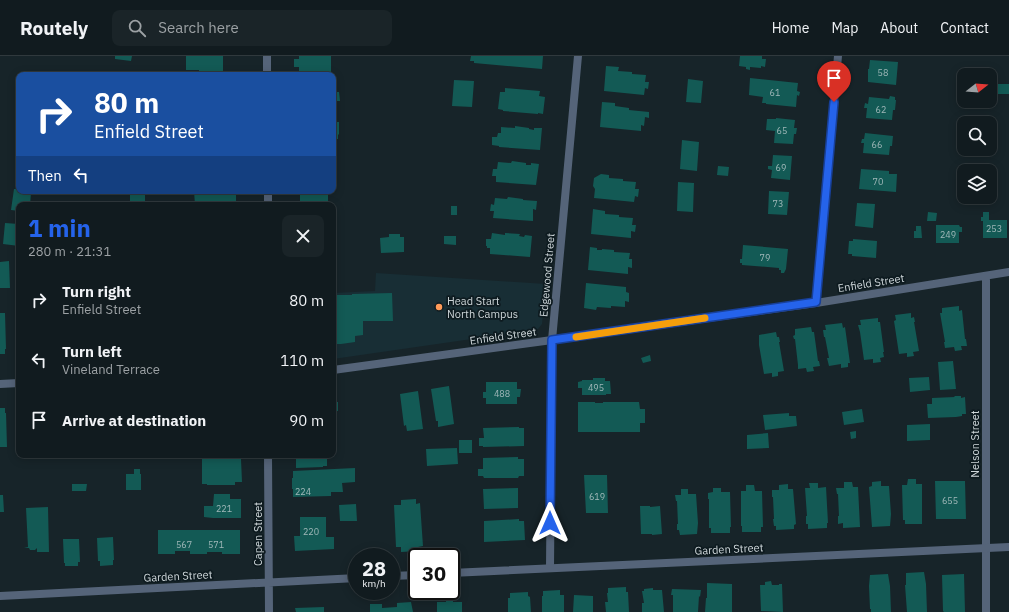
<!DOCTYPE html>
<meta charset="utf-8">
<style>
:root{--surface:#111b1f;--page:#1a2428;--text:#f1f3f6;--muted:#9ca1a4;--line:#30393d;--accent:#2563eb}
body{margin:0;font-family:"IBM Plex Sans",sans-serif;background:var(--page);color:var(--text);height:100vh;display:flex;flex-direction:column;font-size:15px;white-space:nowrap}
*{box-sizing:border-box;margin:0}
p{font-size:13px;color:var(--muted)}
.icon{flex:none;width:22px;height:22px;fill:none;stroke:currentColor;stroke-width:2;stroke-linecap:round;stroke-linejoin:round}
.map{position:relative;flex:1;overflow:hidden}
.panel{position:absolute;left:16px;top:146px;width:320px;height:256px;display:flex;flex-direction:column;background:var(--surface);border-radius:8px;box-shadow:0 2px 10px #0003,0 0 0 1px var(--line)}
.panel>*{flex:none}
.top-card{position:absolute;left:16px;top:16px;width:320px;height:122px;border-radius:8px;box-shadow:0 2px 10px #0003,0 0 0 1px var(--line);background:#1a4fa0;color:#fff;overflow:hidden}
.needle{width:26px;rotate:73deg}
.buttons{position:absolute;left:957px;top:12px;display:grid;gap:8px}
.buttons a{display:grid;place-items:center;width:40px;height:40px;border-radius:8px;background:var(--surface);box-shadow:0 2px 10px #0003,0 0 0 1px var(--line);font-size:20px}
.speed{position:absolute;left:348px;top:492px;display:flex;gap:8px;font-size:20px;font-weight:700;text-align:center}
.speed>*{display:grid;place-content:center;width:52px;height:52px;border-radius:50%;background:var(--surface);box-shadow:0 2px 10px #0003,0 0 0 1px var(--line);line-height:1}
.speed small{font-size:10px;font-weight:400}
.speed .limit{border:2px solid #111;border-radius:6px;background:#fff;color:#111}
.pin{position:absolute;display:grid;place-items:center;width:34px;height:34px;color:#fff;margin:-41px -17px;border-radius:50% 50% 50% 0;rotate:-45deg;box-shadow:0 0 4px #0007}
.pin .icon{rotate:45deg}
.me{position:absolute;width:44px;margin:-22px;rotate:0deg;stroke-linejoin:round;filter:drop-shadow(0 0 3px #0008)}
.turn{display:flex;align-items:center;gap:14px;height:84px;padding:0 12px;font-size:18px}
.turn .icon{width:52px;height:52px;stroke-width:2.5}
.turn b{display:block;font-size:28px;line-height:34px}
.then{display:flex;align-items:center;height:38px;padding:0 12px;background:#0003;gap:8px;font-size:15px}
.round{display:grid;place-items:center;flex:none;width:42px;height:42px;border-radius:8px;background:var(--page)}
.headline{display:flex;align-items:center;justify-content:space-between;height:68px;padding:0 12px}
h1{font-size:24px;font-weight:700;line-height:30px;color:var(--accent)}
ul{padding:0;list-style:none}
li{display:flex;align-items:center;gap:12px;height:60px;padding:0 12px}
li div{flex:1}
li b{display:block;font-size:15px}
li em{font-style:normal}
header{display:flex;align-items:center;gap:24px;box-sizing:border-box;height:56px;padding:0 20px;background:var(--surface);border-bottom:1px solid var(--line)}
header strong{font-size:19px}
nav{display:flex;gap:22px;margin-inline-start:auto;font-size:14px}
.search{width:280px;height:36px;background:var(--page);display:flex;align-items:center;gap:10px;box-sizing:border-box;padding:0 14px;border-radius:8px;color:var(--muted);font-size:15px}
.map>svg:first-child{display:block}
.built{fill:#182e35}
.building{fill:#135a55}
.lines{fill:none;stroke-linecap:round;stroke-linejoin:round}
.minor{stroke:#556479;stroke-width:8}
.tertiary{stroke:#556479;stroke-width:8}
.route-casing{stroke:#184099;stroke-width:10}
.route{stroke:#2563eb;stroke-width:7}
.slow{stroke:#f59e0b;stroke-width:7}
.poi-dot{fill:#ff9b59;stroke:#0e1b20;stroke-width:1.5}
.labels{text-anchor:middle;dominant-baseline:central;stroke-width:3.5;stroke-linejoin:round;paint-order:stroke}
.number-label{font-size:9px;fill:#a0b8b9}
.street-label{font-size:11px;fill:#cfd7da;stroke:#0e1b20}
.poi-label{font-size:11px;fill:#cfd7da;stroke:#0e1b20;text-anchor:start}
</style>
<header>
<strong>Routely</strong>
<div class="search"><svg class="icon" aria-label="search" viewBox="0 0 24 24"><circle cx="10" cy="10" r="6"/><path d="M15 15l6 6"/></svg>Search here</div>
<nav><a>Home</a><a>Map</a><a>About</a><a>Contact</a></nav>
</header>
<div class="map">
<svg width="1009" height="556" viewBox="0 0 1009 556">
<rect width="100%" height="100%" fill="#172429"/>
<path class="built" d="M376 217 546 228 542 268 538 273 535 274 333 303V237L375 235Z"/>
<path class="building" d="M115 0H132L131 5 115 3Z
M186 0H223V15H218V17H199V14H186Z
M299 0H331V18H299V11H294V3H299Z
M471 0H543L542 13 474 7V5H470Z
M740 0H762V3H766L765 11 761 10V12L750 11V14L746 13V11L739 10Z
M870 4 898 6 896 29 868 26V13H869Z
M606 10 619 11 618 15 632 16V18L646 19 645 26H649L648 33 645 32 644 39 604 35Z
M750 22 798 27 797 35 800 36 799 40 797 39 796 51 766 48V47H762L763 41 749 39Z
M688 23 703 25 701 47 686 46Z
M454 24 474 25 472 51 452 50Z
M996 28H1009V38H996Z
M333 29H337V36H339L340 45H335V52H333Z
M505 32 540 35 539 40 545 41 543 58 538 57V58L503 55V54L498 53 500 36H505Z
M890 40 895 41V44H896L895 54H893L892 64 866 62 867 52H864L865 47 868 48 869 41 889 43Z
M602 46 615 47V50L629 52V54L649 56V62L645 61 644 70 641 69V75L600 71Z
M776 62 795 64 794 72H797L796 78H794L793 88 774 87 775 75 766 74 767 63H776Z
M333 66H339V79L338 78V83H336V84H333Z
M515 70 529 72V73L534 74V72H542L540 94 499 91V90L492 89V81H497L498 77H501V71L515 72Z
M865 77 893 80 892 90H890L889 99 863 97 864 87H861L862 83H864Z
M682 84 699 86 697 115 680 113Z
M773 99 792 100 790 124 771 122 772 114 768 113V110H772Z
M512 105 526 107V109H531V107L539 108 536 129 496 126V120H492L493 113H497L498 106 511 107Z
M718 110 729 111 728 120 717 119Z
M861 113 889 115V118H897L896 136 859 133Z
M601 118 609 119V122L623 123V125L636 126 635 133H639L638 141 635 140 634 146 594 142 595 133 593 130 594 122Z
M678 126 694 127 693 156 677 155Z
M14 133H19V135H35V138L31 137 30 149H19V155L11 154Z
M194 135H236V149H195Z
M302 135H328V149H315V147H300V138H302Z
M769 135 789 136 787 159 768 158Z
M130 139H145V149H130Z
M508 141 523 143V144L537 145 536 154 533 153V165L493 162 494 155H490L491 148 494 149 495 142 507 143Z
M857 147 875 148 873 172 855 170Z
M451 150H457V159H451Z
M593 153 605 155V158L619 159V161L633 162 632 169H636L635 176 631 175V182L591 178Z
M928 156 937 157 936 165H927Z
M983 156H989V164H1007V182H983V165H981V161H983Z
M5 167 19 168V190L3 188Z
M936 169H959L960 171H962V176H959V187H936Z
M916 170H921L922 182H914V175H916Z
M492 177 505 179V177L520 178 519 180 524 181 525 179 532 180 530 201 490 198V192H487V190H486V183H491Z
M389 178H400V181H404V196L381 197 380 182 389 181Z
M444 180H456V189L444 188Z
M853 183 877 185 876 202 852 200V198H848L849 185H853Z
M743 189 788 193 786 213 784 217H781V214H779V212L742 209V207H740V203H742Z
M590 191 597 192V194H602V193L614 194V196L630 197 629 203H632V212L628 211V218L588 214Z
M9 205 10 232H0V206Z
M586 227 626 231V236L629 237V246L625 245V251L611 250V252L597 251 596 254 584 252Z
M392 237 393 265H363V279L355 280V286L341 288H333V239H352V238Z
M959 250V255L962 254 965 283H966L967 290H961L962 294 955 295 954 291 945 292 944 286H945L940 257H942V252Z
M0 257H5L6 293H5V298H0Z
M911 257V262L914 261 915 266H914L919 295 913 296 914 300 907 301V297L899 298 894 265 896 264 895 259Z
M878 262V266H880L884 296H883L884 301 880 302 881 306 873 307V303L864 304 860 276 858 269H861L860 264Z
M842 267 843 272 845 271 850 307H848V311L841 312V308L829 310 827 302H829L825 281H824L823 274H826L825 269Z
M811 271 812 276H814L818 305H819L820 310 813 311 814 315 807 316 806 312 798 313V309L795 283H794L793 280 795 279V273Z
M776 276 777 281H779L780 286H779L784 315 778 316V320L772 321V317L764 318 759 289V279Z
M650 299 651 305 643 307 641 302Z
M953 305 956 333 940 334 938 306Z
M929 321 930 334 910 336 909 322Z
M593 322H605V325H610L611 338H606V339H582V332H578V326L582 325V324H593Z
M486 326H517V333H521L520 341H517V348H486V342H483V336H486Z
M449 330 454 368 438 371V365H436L431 333Z
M418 335 423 373 407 375 406 369 404 370 400 338Z
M954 340H961V342L965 341 966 358H962V360L956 361 928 362 927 348H932V342L955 341Z
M333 346H338V355H333Z
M578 346H595V347H603V346H639L640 353H645V367H640V376H578Z
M0 352H5V357H6L7 391H0Z
M862 353 864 366 844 369 842 356Z
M789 357V360H796L797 370 765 374 763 359Z
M930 368V384L907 385V369Z
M519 371V372H524V390L483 391V390H479V382H484L483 372Z
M856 375V382L851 383 850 376Z
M768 377 769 392 747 393V379Z
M459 384H472V397H459Z
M457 392 458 408 427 410 426 393Z
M207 399H235V403H241L242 426H235V429H207V428H202V400H207Z
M295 399H323V403H327V410H323V411L296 412V401H295Z
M518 401V403H524V420H519L518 422H484L483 420H478V413H483V402Z
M355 412V426L342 427 343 436H331V440L293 441V433H292V422H293V415Z
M134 413H140V418H141V434H126V418H134Z
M584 419H607L608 457H586Z
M908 423H916V428H922V468H905V464H903L902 429H907Z
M881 425V430H889L891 458 890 470 872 471 869 431 872 430V426Z
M935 425H965L966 463H936Z
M844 426H852L853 431H858L860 471 843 472V467L838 468V460H839L838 438H837L836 432H844Z
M809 427H818V432L826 431 828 467H827V472L808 473V468H806V460H807L805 432H810Z
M72 428H87L86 435H72Z
M788 428V433H793L796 468 794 469V473L776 474V470H774L773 463H774L773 441H772V434H779V429Z
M746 429H754L755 435H762L763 471H761V476H742V470H741V435H746Z
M518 432V452L484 453 483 433Z
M713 432H721V436H730L731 471H730V477H711V472H709V443H708V437L713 436Z
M681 433H688V438H696L698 467 697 478 680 479 679 474H677V468H678L677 445H676L675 439H681Z
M214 438H230V443H241V462H213L204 461V450H213Z
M0 439H3L4 456H0Z
M416 443V448L420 447 423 490 418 491V495L401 496V491H396L394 449H401V444Z
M356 448 357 465H340L339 449Z
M640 450H650V451L660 450 662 478 652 479V478H641Z
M48 451 49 496H37V492L35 494H30L29 492H24L28 491 26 452Z
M300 461H326V481H334V493L295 495 294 480H300Z
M519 463V465H524L525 484 484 486V465Z
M158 474H240V498H222V496H207V498H190V495H175V498H158Z
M113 481 114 504H113V509L100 510V505H98L97 482Z
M63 483H79L80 506H78V510H65V507H64Z
M924 516 926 528 927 556H907L905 529H906V517Z
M888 518 890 530 891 556H871V553H870L869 530 870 519Z
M964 518 965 556H944L943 555 942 519Z
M771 525 772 529H779V528H782L783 556 761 555 760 529H765V526Z
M707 527 732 528V556H705L706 542H707Z
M626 531V536H628L629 556H606L605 546H608L607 537H608V532Z
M653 532V534H662L664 556H642V547H644L642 535H644V533Z
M672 533 701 534 700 541 699 540 698 556H673V539H671Z
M560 534V539H564V556H542V540H543V535Z
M528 536V540L530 541 531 556H508V542H510V537Z
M574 539 593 540V556H573Z
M446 543H453V546H462V556H437V546H446Z
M411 546 413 556H370V548H382V552L397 551V547Z
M324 551V556H296L295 552Z"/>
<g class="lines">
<path class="minor" d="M986 220V556
M816 247 838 0
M333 314 552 284 816 247 1009 216
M0 328 19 327
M550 512 552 284 578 0"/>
<path class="tertiary" d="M267 0V19
M268 135V149
M268 399 269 556
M451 517 1009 491
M391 520 417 519
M0 540 357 522"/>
</g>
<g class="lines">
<g class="route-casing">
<path id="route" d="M550 467 552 284 816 246 834 46"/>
</g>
<use href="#route" class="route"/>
<path class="slow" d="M576 281 705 262"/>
</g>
<circle class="poi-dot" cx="439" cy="251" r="4"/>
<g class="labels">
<g class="number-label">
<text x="883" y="16">58</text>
<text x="775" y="36">61</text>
<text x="881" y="53">62</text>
<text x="782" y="74">65</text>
<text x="877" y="88">66</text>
<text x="781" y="111">69</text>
<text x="878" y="125">70</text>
<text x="778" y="147">73</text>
<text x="994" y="172">253</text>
<text x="948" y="178">249</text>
<text x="765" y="201">79</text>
<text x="596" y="331">495</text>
<text x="502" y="337">488</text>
<text x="303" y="435">224</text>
<text x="597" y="440">619</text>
<text x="950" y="444">655</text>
<text x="224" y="452">221</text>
<text x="311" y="475">220</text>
<text x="184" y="488">567</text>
<text x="216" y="488">571</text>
</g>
<g class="street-label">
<text transform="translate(547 219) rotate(-85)">Edgewood Street</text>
<text transform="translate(871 227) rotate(-9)">Enfield Street</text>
<text transform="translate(503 280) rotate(-8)">Enfield Street</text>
<text transform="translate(975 388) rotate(-90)">Nelson Street</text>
<text transform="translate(258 478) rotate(-90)">Capen Street</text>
<text transform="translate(729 493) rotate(-3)">Garden Street</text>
<text transform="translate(178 520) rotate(-3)">Garden Street</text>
</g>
<g class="poi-label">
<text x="447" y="245">Head Start<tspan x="447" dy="13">North Campus</tspan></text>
</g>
</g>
</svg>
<div class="buttons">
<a><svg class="needle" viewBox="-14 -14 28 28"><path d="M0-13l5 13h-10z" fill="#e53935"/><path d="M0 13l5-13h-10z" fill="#9ca1a4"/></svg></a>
<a><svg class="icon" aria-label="search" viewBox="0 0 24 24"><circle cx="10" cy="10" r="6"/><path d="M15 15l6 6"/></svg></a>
<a><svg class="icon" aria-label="layers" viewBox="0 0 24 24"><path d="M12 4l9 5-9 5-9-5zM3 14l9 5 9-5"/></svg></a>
</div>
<div class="speed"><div>28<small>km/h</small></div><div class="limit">30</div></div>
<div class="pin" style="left:834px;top:46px;background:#d93025"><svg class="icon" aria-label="arrive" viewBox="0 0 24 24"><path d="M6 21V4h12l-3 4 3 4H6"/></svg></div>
<svg class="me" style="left:550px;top:467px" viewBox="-20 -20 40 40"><path d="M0-17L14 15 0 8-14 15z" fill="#2563eb" stroke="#fff" stroke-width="4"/></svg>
<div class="top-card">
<div class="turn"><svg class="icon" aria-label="right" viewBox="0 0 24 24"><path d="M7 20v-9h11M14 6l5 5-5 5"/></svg><div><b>80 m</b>Enfield Street</div></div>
<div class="then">Then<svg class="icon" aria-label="left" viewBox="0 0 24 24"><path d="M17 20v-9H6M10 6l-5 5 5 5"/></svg></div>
</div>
<section class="panel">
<div class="headline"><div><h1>1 min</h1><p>280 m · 21:31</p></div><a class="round"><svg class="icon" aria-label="close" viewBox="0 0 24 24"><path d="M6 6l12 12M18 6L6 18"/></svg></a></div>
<ul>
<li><svg class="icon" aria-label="right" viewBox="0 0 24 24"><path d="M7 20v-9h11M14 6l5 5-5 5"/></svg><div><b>Turn right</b><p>Enfield Street</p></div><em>80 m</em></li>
<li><svg class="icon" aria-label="left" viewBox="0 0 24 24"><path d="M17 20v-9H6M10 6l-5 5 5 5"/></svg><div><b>Turn left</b><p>Vineland Terrace</p></div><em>110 m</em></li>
<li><svg class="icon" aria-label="arrive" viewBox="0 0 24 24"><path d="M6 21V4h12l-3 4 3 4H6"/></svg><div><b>Arrive at destination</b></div><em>90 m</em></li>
</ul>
</section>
</div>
